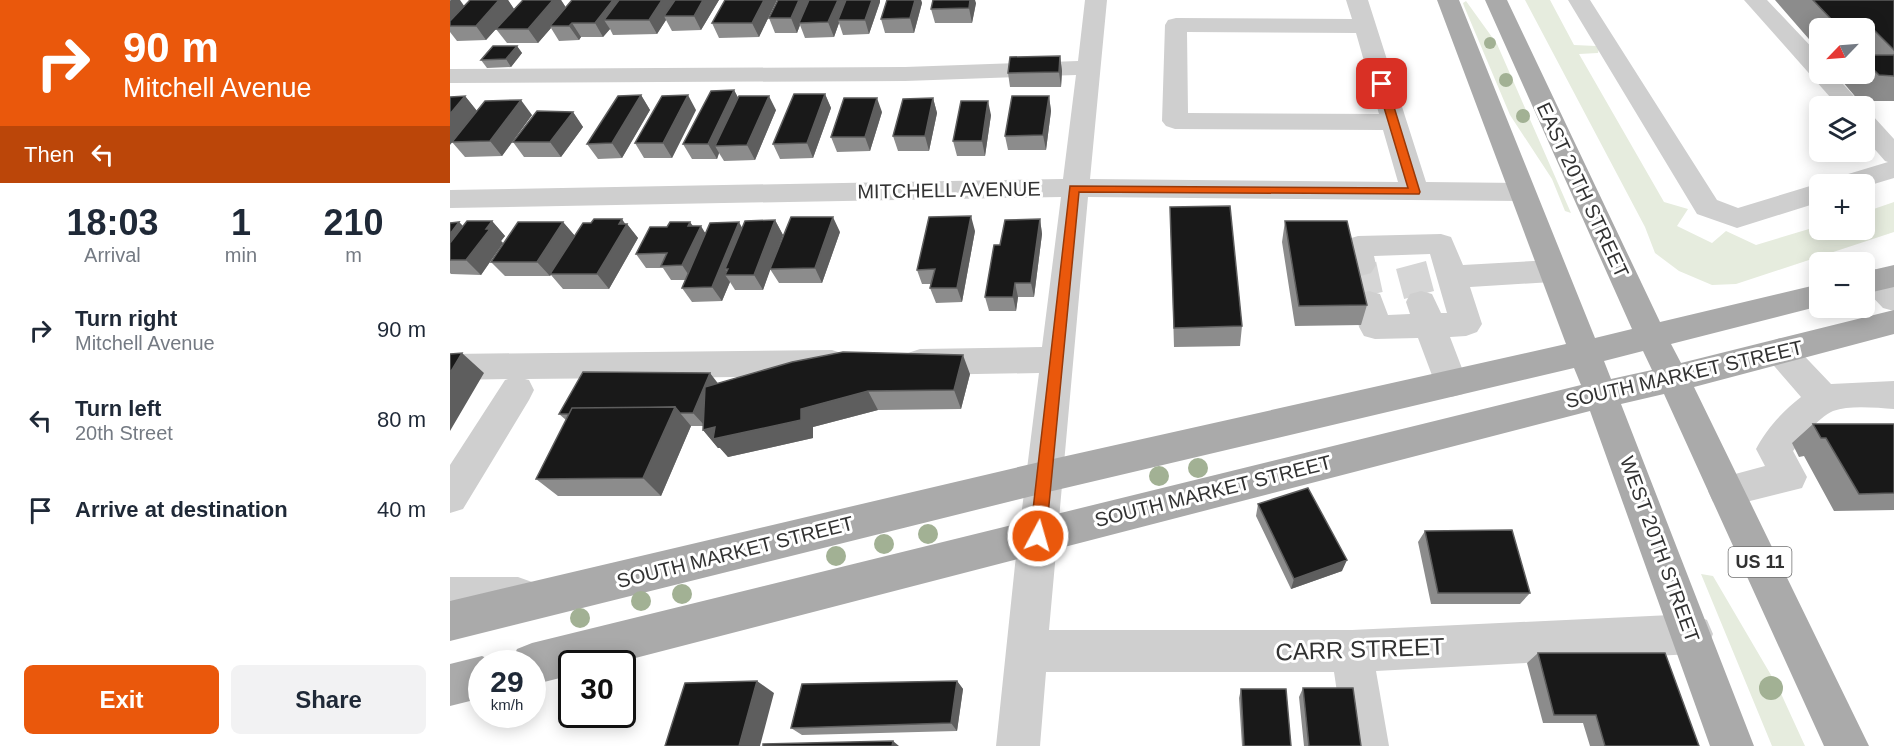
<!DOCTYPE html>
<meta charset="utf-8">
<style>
:root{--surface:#fff;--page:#f2f2f3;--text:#1f2937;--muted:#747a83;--accent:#ea580c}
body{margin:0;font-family:Arial,sans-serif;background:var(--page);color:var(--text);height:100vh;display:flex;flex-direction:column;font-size:22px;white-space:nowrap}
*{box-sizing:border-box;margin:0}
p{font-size:20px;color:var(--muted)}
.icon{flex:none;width:33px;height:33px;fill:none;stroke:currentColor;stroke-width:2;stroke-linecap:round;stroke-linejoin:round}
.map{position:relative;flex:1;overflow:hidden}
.sheet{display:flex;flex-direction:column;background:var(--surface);width:450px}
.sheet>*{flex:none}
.top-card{background:#ea580c;color:#fff;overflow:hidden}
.needle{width:39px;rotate:245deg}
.buttons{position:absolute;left:1359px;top:18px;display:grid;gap:12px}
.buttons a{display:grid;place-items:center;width:66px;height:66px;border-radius:9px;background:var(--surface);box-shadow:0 3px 15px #0003;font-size:30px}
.speed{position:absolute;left:18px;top:650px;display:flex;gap:12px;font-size:30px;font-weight:700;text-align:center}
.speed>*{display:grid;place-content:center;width:78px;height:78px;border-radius:50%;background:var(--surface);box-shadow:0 3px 15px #0003;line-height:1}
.speed small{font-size:15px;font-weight:400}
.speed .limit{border:3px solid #111;border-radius:9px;background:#fff;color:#111}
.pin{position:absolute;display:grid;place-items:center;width:51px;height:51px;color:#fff;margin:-26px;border-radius:12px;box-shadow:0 3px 9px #0006}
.me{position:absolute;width:66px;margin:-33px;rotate:6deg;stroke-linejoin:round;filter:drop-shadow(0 0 4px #0008)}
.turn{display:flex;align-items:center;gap:21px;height:126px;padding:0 24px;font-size:27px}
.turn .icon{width:78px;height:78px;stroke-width:2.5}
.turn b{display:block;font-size:42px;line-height:51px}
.then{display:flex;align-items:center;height:57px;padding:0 24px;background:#0003;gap:12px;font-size:22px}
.eta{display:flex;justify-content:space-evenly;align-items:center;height:102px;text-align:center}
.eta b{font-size:36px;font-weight:700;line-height:42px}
.primary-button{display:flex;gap:12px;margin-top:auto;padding:12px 24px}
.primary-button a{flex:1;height:69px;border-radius:9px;background:var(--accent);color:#fff;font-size:24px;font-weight:700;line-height:69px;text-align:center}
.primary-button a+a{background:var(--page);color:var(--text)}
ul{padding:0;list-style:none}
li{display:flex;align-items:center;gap:18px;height:90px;padding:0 24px}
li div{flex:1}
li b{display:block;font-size:22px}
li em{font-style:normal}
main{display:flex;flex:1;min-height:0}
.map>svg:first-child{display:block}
.green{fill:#e6ecde}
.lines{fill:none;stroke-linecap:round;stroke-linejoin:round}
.minor-tunnel{stroke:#d6d6d6;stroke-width:31;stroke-dasharray:31 16;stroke-linecap:butt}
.minor{fill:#cfcfcf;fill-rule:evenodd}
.major{fill:#aaa;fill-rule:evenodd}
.tree{fill:#a2b194}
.wall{fill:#8c8c8c}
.shaded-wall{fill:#5e5e5e}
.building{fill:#191919;stroke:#5e5e5e;stroke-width:1.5}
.route{fill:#ea580c;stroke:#983908;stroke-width:1.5}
.labels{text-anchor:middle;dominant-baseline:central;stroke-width:6;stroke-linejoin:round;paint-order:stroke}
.shield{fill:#fff;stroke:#707070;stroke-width:1.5}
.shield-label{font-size:18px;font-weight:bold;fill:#323232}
.street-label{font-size:20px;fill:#323232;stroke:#fff}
.near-street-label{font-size:24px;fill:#323232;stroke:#fff}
</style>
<main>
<section class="sheet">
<div class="top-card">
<div class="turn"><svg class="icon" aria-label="right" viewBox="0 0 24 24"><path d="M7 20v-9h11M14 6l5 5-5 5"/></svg><div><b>90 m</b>Mitchell Avenue</div></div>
<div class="then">Then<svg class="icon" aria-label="left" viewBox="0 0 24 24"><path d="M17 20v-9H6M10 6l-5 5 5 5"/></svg></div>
</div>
<div class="eta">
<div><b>18:03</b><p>Arrival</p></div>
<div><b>1</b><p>min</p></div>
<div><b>210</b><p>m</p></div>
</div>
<ul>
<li><svg class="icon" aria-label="right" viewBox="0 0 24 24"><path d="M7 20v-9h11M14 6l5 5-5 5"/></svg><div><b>Turn right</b><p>Mitchell Avenue</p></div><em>90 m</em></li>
<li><svg class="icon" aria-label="left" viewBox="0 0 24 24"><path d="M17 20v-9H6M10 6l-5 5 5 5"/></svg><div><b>Turn left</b><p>20th Street</p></div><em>80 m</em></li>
<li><svg class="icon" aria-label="arrive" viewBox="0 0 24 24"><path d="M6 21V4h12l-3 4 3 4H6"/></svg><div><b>Arrive at destination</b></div><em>40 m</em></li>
</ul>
<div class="primary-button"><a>Exit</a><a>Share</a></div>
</section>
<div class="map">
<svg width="1444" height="746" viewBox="0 0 1444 746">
<rect width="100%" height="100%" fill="#fff"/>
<path class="green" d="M1075 0H1100L1124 45 1146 46 1149 49 1148 53 1129 54 1214 202 1238 209 1227 226 1262 243 1276 231 1306 245 1369 226 1370 230H1414L1415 212 1444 202V232L1286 284 1262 285 1229 271 1205 253 1195 227Z
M1016 1 1047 44 1121 213 1115 211 1102 179 1060 115 1014 6 1013 3Z
M1251 574 1263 576 1328 687 1355 746H1322Z"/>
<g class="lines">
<path class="minor-tunnel" d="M911 265 919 302
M961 265 971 302"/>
<path class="minor" d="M635 0H657L640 179 948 182 933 130 725 129 716 126 712 121 715 25 718 20 726 18 902 19 896 0H918L976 182 1071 183 1081 186 1085 192 1081 198 1071 201 638 197 599 630H902L1242 614 1257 620 1263 634 1257 648 1242 654 926 671 939 746H895L884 672H596L590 746H546L565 565 589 373 470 375 458 371 454 362 458 353 470 349 592 347 611 197 0 208V190L613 179 626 75 455 81 0 83V69L455 67 628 61ZM737 32 906 33 929 114 738 113Z
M1118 0H1140L1267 200 1288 208 1370 183 1376 184H1370V202L1287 228 1247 214Z
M1294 0H1317L1370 56V74H1384L1413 106H1388Z
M1414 113 1423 116 1444 139V178L1414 187V184H1382L1385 178 1438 162 1435 161 1414 137Z
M991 234 1001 237 1013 265 1102 260 1113 263 1117 271 1113 279 1102 282 1020 287 1032 324 1027 332 1016 336 1000 337 1018 384 1013 394 1001 397 989 394 968 338 925 339 914 336 909 327 904 302 908 294 919 291 930 294 938 315 960 314 956 302 960 294 971 291 982 294 991 313H997L980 254 924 256 926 265 921 273 911 276 901 273C894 262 891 249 898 239L908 236Z
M1425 269 1436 272 1444 281V311L1433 308 1414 288V272Z
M1330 338 1341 342 1381 384 1444 381V409C1426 408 1400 405 1383 411 1367 418 1354 438 1343 451L1357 477 1352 488 1276 507 1263 502 1258 491 1263 480 1315 466 1306 449C1316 429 1334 410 1351 397L1319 360 1314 351 1319 342Z
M382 350 394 354 398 363 394 372 382 376 75 379 79 380 84 390 79 400 13 509 0 513V465L55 380 58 379 0 380V354Z
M0 577H68L82 582 88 596 82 610 68 615H0Z"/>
<path class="major" d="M987 0H1009L1145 338 1182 329 1035 0H1057L1210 322 1370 284V306L1221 344 1231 363 1444 310V334L1244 387 1419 746H1374L1214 394 1171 404 1304 746H1260L1140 411 166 663H122V675L82 685V663H61L67 649 82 643 1131 385 1124 368 594 493 0 641V601L594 461 1116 344ZM1193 351 1202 370 1161 379 1154 361Z
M1444 265V287L1414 294V272Z
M32 656 47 663H32V698L0 706V664Z"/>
</g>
<g class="tree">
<circle cx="1040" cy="43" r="6"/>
<circle cx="1056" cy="80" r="7"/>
<circle cx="1073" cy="116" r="7"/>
<circle cx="748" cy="468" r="10"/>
<circle cx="709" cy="476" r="10"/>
<circle cx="478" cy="534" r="10"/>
<circle cx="434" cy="544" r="10"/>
<circle cx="386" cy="556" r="10"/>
<circle cx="232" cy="594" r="10"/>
<circle cx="191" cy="601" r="10"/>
<circle cx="130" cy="618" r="10"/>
<circle cx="1321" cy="688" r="12"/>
</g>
<path class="wall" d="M0 0 14 6 20 0H58L64 9 73 0H111L116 8 269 0 251 30 222 31 216 20 207 34 163 35 160 29 153 37H131L129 40 109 41 101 28 88 43H57L46 29 36 40 7 41 0 32Z
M327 0 309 37 269 38 262 23Z
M328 0H430V2L419 34 393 35 389 23 384 37 355 38 350 25 347 33H325L319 18Z
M437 0H471L472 3 464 33H435L431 19Z
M1325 0H1444V101H1409L1392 81 1397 74H1414V28H1370V46H1365Z
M526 3 522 23H485L481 9Z
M67 46 72 53 61 67 37 68 31 60Z
M610 56 612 71 611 87H560L558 73Z
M284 90 288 98 326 110 305 160 274 161 269 153 267 159H242L233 144Z
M375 94 381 108 363 158 330 159 323 144Z
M191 95 200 110 172 158 148 159 137 144Z
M15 96 27 111 82 115 52 156 15 157 2 142Z
M599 96 601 111 596 150H558L555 136Z
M483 98 487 113 479 151H448L443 136Z
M246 110 222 158H194L185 143Z
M123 112 133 127 111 157H74L63 142Z
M432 112 420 151 387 152 381 137Z
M541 115 535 156H507L503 141Z
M720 207 792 326 790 346 724 347Z
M590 219 592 234 584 297H568L566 311H539L535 297 550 245Z
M325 220 333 235 322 264 390 232 372 283H329L320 269 313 290H285L280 282 272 301 242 302 232 288 235 280H221L213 268H196L186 254 217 227 240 222 243 226 256 233 292 228Z
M42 221 55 236 51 241 53 243 31 275 1 274 0 273V223L9 222 13 226Z
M835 221 917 305 911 325 845 326 832 242Z
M113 222 125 236 177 224 188 238 159 289H113L101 275 100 276H55L41 262Z
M525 231 512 302 486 303 480 288 481 284H472L467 270Z
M520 374 511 409 428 410 363 427V438L278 457 270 448H268L253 430V426H241L211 496H108L86 479 116 420 109 414 268 383Z
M1363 424H1444V510L1384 511 1354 456 1349 457 1342 443Z
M808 504 892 571 841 589 806 516Z
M975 531 1080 593 1070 604H981L968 542Z
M1088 653 1249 746H1140L1133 723H1093L1077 663Z
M507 681 513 689 507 731 352 735 341 728Z
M853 688 911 746H854L849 697Z
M791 689 841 746H792L789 698Z"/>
<path class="shaded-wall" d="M1 0H10L17 10 0 26V1Z
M49 0H58L64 9 36 40 26 26Z
M103 0H111L117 9 100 26 101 28 88 43 78 29Z
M163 0H170L154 20 160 29 153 37 145 23Z
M212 0H228L214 16 216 20 207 34 199 20Z
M253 0H269L251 30 244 16Z
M314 0H327L309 37 302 23Z
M349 0H359L349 23 350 25 347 33 341 18Z
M388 0H396L388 20 389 23 384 37 378 22Z
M422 0H430V2L419 34 415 20Z
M465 0H471L472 3 464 33 460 18Z
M520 0H525L526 3 522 23 519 8Z
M122 23 131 37 129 40 119 26Z
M67 46 72 53 61 67 56 59Z
M610 56 612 71 611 87 609 72Z
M284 90 292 105 265 146 269 153 267 159 258 144Z
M375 94 381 108 363 158 357 143Z
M191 95 200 110 172 158 162 143Z
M238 95 246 110 222 158 213 143Z
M15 96 27 111 0 145V114Z
M319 96 326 110 305 160 297 145Z
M599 96 601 111 596 150 593 135Z
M427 98 432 112 420 151 415 137Z
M483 98 487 113 479 151 475 136Z
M71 100 82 115 52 156 40 141Z
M538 101 541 115 535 156 532 141Z
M123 112 133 127 111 157 100 142Z
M521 216 525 231 512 302 507 288Z
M383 217 390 232 372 283 365 268Z
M172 219 176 225 177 224 188 238 159 289 147 274Z
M590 219 592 234 584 297 581 283Z
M325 220 333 235 313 290 304 275Z
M42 221 55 236 51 241 53 243 31 275 16 260Z
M9 222 23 237 0 260V234Z
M113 222 125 236 100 276 87 262Z
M240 222 247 233 251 226 260 241 242 280 232 265 238 226Z
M289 222 297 237 278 269H275L279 275H275L280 282 272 301 262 287Z
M565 283 568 297 566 311 563 297Z
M12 353 34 373 0 431V373Z
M513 355 520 374 511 409 504 390Z
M260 373 270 386 255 426 243 413Z
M418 391 428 410 363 427V438L278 457 270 448H268L253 430 351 409Z
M225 407 241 426 211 496 193 478Z
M897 560 892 571 841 589 844 579Z
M307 681 324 693 310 746H289Z
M507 681 513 689 507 731 501 723Z
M443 741 449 746H442Z"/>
<path class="building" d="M20 0H49L26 26H0V21Z
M73 0H103L78 29H46Z
M122 0H163L145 23H122L119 26H100Z
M169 0H212L199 20H154Z
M225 0H253L244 16H214Z
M275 0H314L302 23H262Z
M328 0H349L341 18H319Z
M359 0H388L378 22 349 23Z
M396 0H422L415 20H388Z
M437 0H465L460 18 431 19Z
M483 0H520L519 8 481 9Z
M1363 0H1444V50L1414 20H1382Z
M43 46H67L56 59 31 60Z
M1414 55H1444V76L1429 75 1414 60Z
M610 56 609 72 558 73 560 57Z
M284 90 258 144H233L261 91Z
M344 94H375L357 143 323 144Z
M191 95 162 143 137 144 168 96Z
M238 95 213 143H185L212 96Z
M15 96 0 114V97Z
M289 96H319L297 145 265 146Z
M562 96H599L593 135 555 136Z
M394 98H427L415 137H381Z
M483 98 475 136H443L453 99Z
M71 100 40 141 2 142 35 101Z
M511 101H538L532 141H503Z
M87 111 123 112 100 142H63Z
M780 206 792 326 724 328 720 207Z
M521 216 507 288H480L485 269 467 270 479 217Z
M341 217H383L365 268 320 269Z
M144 219H172L169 224H177L147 274H100L133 223H141Z
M590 219 581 283H565L563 297H535L544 245H550L555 220Z
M325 220 304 275H275L278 269H275L295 221Z
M17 221H42L36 229H40L16 260H0V243Z
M835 221H897L917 305 849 306Z
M9 222 0 234V223Z
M68 222H113L87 262H41Z
M220 222H240L238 226H251L232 265 211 266 217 253 186 254 200 227H217Z
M289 222 262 287 232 288 260 223Z
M393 352 513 355 504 390 418 391 351 409V420L263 439 265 427 253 430 255 387 342 362Z
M12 353 0 373V354Z
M133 372 260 373 243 413H230L225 407 122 408 119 414H109Z
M225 407 193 478 86 479 122 408Z
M1363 424H1444V493L1409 494 1376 438H1371Z
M858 488 897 560 844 579 808 504Z
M1062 530 1080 593H988L975 531Z
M1088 653H1215L1249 746H1155L1146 715H1104Z
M307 681 289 746H215L235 683Z
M507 681 501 723 341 728 352 684Z
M853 688H903L911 746H859Z
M791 689H836L841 746H794Z
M443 741 442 746H313V744Z"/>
<path class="route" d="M928 81 937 84 970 192 969 194 629 192 596 536 594 541 588 543 582 541 580 536 620 186 958 188 927 84Z"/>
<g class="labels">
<rect class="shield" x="1278.5" y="547" width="63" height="30" rx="4.5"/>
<g class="shield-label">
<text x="1310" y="562">US 11</text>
</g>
<g class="street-label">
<text transform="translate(499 190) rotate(-1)">MITCHELL AVENUE</text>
<text transform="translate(1133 190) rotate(65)">EAST 20TH STREET</text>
<text transform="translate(1234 374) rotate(-13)">SOUTH MARKET STREET</text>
<text transform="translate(763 491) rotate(-14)">SOUTH MARKET STREET</text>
<text transform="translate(1210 549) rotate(70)">WEST 20TH STREET</text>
<text transform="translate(285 552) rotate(-14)">SOUTH MARKET STREET</text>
</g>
<g class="near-street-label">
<text transform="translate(910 649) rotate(-2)">CARR STREET</text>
</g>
</g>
</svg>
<div class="buttons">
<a><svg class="needle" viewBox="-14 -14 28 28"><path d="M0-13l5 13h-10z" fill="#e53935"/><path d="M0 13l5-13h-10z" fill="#747a83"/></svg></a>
<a><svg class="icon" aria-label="layers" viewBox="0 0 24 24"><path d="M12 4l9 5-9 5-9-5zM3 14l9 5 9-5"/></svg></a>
<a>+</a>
<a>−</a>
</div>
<div class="speed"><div>29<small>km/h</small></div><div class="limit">30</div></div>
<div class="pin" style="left:932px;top:84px;background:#d93025"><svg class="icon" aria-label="arrive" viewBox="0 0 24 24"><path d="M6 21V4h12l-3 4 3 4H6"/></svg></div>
<svg class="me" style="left:588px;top:536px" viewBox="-20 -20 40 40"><circle r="17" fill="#ea580c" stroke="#fff" stroke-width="3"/><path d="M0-11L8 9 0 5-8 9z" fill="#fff"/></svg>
</div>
</main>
